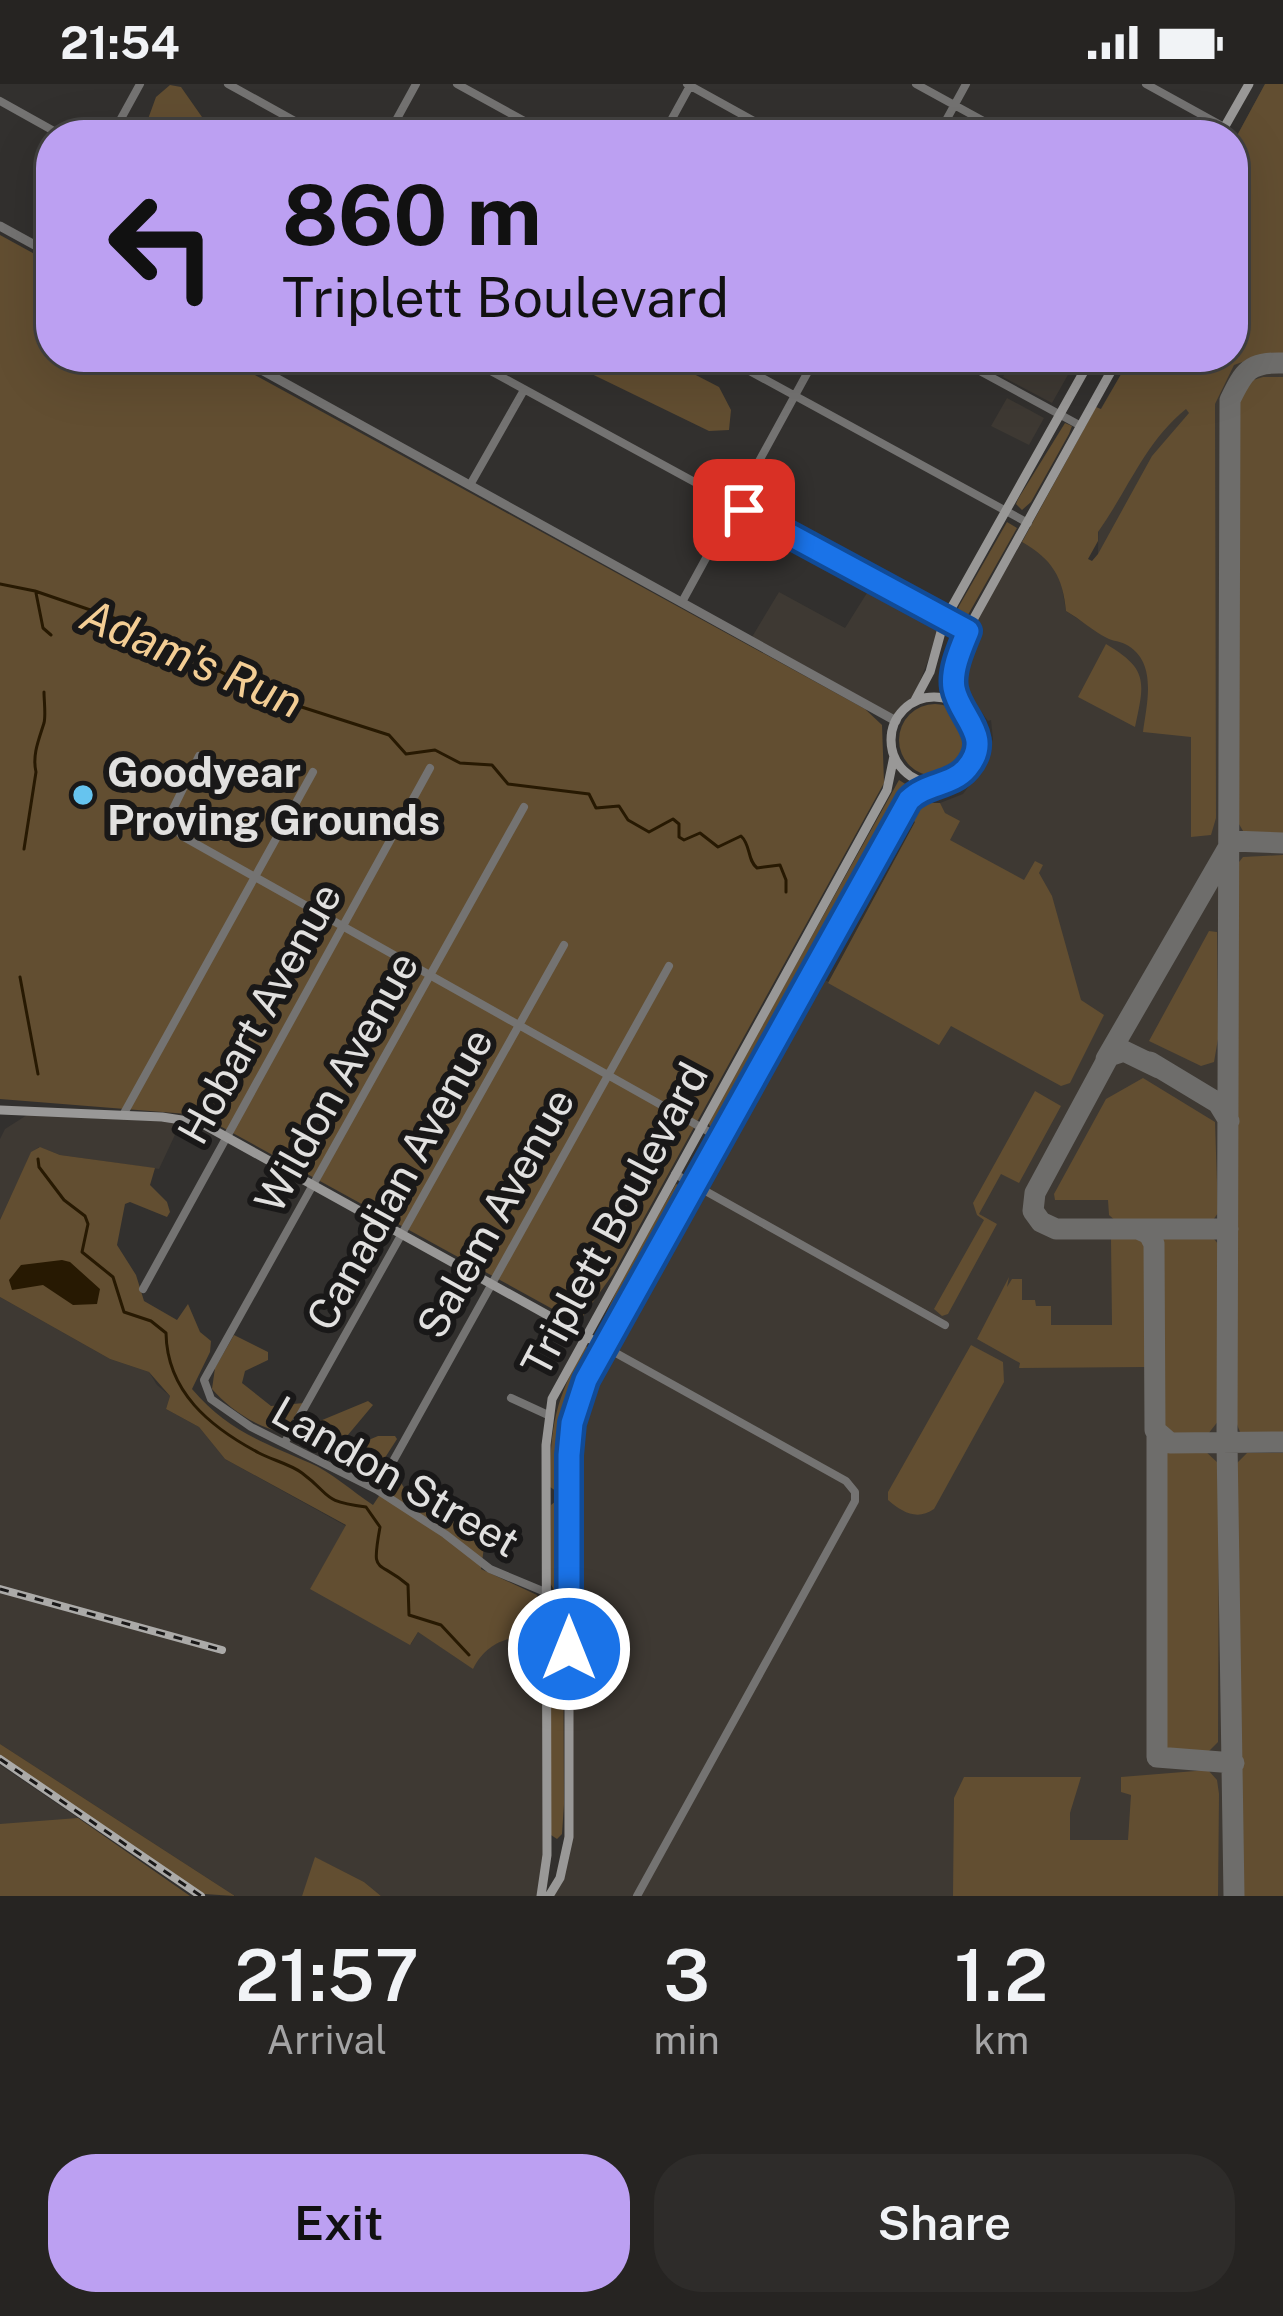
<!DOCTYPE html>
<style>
:root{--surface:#262422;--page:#2e2c2a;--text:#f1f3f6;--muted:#a4a4a5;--line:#424140;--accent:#bca0f2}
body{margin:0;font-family:"Public Sans",sans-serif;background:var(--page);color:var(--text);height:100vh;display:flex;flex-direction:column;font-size:45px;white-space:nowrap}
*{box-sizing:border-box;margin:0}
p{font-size:39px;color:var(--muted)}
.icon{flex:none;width:66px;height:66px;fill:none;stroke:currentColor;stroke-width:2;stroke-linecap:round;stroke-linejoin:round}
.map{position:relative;height:1812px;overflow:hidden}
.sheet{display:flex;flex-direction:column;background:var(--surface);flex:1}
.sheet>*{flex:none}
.guide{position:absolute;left:36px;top:36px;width:1212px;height:252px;border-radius:48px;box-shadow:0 12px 48px #0002,0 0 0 3px var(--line);background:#bca0f2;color:#111;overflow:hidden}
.pin{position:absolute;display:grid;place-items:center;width:102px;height:102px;color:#fff;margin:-51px;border-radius:24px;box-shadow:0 6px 18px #0006}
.me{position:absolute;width:132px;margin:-66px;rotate:0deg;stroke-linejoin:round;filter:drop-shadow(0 0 9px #0008)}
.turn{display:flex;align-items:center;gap:42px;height:252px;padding:0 48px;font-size:54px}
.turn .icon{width:156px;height:156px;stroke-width:2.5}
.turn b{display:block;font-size:84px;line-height:102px}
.eta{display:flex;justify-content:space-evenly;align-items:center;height:204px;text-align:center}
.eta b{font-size:72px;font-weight:600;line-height:84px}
.cta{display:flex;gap:24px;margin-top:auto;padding:24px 48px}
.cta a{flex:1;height:138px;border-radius:48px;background:var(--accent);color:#111;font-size:48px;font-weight:600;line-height:138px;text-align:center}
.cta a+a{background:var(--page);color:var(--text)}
.status{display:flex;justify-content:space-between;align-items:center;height:84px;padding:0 60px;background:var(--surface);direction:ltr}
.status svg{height:33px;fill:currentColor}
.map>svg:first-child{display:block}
.built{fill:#3e3933}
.green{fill:#624e31;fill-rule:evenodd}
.water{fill:#271902}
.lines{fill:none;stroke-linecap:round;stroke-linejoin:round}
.stream{stroke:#271902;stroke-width:3}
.taxiway{stroke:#6e6d6b;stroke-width:21}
.minor{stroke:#747372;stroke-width:8}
.tertiary{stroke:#747372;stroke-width:9}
.secondary{stroke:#999897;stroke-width:9}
.rail-casing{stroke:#abaaa8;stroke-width:8}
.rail{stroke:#191818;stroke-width:3;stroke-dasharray:9;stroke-linecap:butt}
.route-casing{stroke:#114b97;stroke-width:30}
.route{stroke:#1a73e8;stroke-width:21}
.poi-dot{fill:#66c4ef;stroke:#191818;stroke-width:4.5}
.labels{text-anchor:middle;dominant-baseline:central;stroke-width:12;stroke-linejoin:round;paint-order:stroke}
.poi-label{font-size:42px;font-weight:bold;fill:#e1e0df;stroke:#191818;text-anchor:start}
.street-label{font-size:42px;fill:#e1e0df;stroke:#191818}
.water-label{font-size:45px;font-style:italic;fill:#f3cd94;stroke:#191818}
</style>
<div class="status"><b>21:54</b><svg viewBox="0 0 49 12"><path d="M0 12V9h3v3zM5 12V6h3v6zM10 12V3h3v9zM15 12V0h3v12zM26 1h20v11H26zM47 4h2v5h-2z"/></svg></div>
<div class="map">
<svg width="1283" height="1812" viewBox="0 0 1283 1812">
<rect width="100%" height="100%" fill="#32302e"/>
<path class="built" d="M1265 0H1283V1812H550L564 1779 569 1371 578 1318 811 890 829 898 915 738 912 735 921 719H940L963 710 982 684 993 655 991 636 988 637 960 599 959 586 975 538 1022 458 1044 471 1060 491 1066 527 1104 552 1098 470 1100 326 1131 273H1233V59Z
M1012 273H1078L1052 319 1003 293Z
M1007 314 1044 334 1029 361 991 342Z
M872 501 942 540 915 610 894 631 752 553 779 508 845 544Z
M27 1031 181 1038 159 1085 60 1071 39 1063 31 1069 0 1136V1055L5 1045Z
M0 1213 110 1275 149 1288 157 1301 170 1312 166 1325 199 1343 225 1375 346 1442 311 1504 411 1560 418 1548 473 1584 481 1569 498 1555 540 1545 547 1650 548 1746 541 1812H381L364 1798 316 1774 302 1812H235L0 1660Z
M0 1681 78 1734 190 1812H0Z"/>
<path class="green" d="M1265 0H1283V272H1259L1234 281 1215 320 1216 734 1211 751 1191 753V653L1143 648C1147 618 1158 577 1125 560 1119 557 1112 557 1107 554 1093 547 1080 535 1066 527 1063 493 1052 475 1022 458L1096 323 1101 325 1131 273H1233V59ZM1186 325 1189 329 1152 372 1098 470 1092 477 1088 475 1098 457V448C1128 406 1145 358 1186 325Z
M170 1 181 3 209 43 221 51H159L148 35 156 13Z
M0 151 51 179V273H222L865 625 882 641 884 699 613 1190 578 1239 200 1031 0 1015Z
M514 273H661L719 303 731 326 729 346 709 347 567 278 553 289 539 291Z
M1263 293H1283V754L1246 752 1236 735 1235 325 1244 299Z
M1065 339 1072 342 1069 350 1031 418 1022 426 1016 420 1018 415Z
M1007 438 1017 444 964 538 958 539 954 535 959 522Z
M1106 560C1148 585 1145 597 1135 643L1078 613Z
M899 656a36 36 0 1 1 72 0a36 36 0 1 1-72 0Z
M899 696 907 701 903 714 729 1026 718 1044 711 1045 708 1038Z
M921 719H940L945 729 960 737 950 756 1024 796 1035 777 1043 781 1039 789 1052 812 1081 916 1104 931 1070 999 1061 1002 951 942 939 961 828 899 915 738 912 735Z
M1283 771V1351L1240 1348 1234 1333 1235 783 1243 773Z
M1209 847 1217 848 1218 955 1214 978 1201 982 1149 957Z
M1143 994 1215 1038 1218 1129 1211 1139H1118L1109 1131 1108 1116H1055L1054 1110 1106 1015Z
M1035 1007 1061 1022 1019 1099 1001 1090 979 1130 997 1140 948 1230 942 1232 934 1225 984 1136 977 1131 973 1119Z
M40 1063 60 1071 155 1084 150 1101 167 1118 170 1128 167 1133 130 1118 125 1120 117 1161 136 1191 144 1217 177 1236 188 1220 200 1248 211 1257 210 1268 192 1305C227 1346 262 1358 310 1379 331 1388 353 1408 373 1421L395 1388 407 1409 418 1414 429 1397 440 1403 441 1414 472 1426 485 1456 481 1485 537 1511 540 1545C510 1556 489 1554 473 1585L418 1548 410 1561 310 1505 346 1441 225 1375 199 1343 166 1325 170 1312 149 1288 110 1275 0 1213V1136L31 1068Z
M676 1100 682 1102 683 1108 601 1252 597 1248 627 1185Z
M1211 1151 1218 1160 1219 1336 1208 1350 1169 1351 1159 1343 1161 1157 1165 1152Z
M1114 1152H1142L1149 1161V1277L1145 1283 1019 1284 1020 1279 977 1255 1009 1193 1007 1203 1012 1195H1022V1216H1035L1036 1222H1051V1241H1112L1111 1155Z
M234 1251 268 1268V1276L245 1287 242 1299 271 1322 304 1319 284 1348C260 1346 228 1324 212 1305L215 1284Z
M971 1261 1003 1278 1004 1298 934 1425C917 1437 902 1428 888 1416V1408Z
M586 1262 590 1266 568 1313 563 1402 556 1407 550 1403C550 1343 555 1314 586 1262Z
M368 1317 373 1321 342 1358 352 1363 378 1352H395L397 1355 372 1394C344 1387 319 1368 315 1339Z
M1166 1366H1204L1219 1380 1218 1658 1204 1672H1170L1162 1665 1160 1653V1375Z
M1247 1369H1283V1812H1236V1389L1237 1379Z
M556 1417 563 1422V1503L556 1509 550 1499 551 1421Z
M557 1519 563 1523 564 1720 562 1750 557 1755 551 1751 550 1525Z
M0 1660 235 1812 204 1810 0 1672Z
M1208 1686 1217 1696 1219 1710 1218 1812H953L954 1714 964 1693H1081L1070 1729V1756H1128L1131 1711 1121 1708V1693Z
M78 1734 190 1812H0V1740Z
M315 1773 364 1798 381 1812H302Z"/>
<path class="water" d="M62 1176 70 1178 100 1205 97 1220 73 1221 43 1201 12 1206 9 1196 21 1181Z"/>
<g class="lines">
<path class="stream" d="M0 500 35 507 140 543 261 610 389 651 406 670 435 666 460 679 492 681 508 700 589 710 596 724 619 722 628 736 649 748 673 735 679 740V753L684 756 700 749 718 763 741 752C751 761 747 776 757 784L780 781 786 796V808
M36 509 43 544 51 551
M24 765 36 688C32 671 39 655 44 639 46 631 44 617 44 608
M20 893 38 990
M38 1075 39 1083 64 1116 85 1132 88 1140 82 1168 113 1193 124 1228 151 1237 166 1249C167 1308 210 1343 259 1369 272 1376 290 1380 302 1389 333 1412 320 1417 366 1423L380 1443C371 1493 377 1474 408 1501L409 1531 441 1541 469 1571"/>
<path class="taxiway" d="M1106 975 1232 757 1283 759
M1150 978 1218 1019 1229 1037
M1159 984 1124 967 1109 972 1035 1109 1033 1127 1041 1138 1056 1145H1228
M1138 1145 1149 1150 1154 1160 1155 1346 1170 1359 1283 1358
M1157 1351V1673L1234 1679
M1234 1812 1227 1358 1230 316C1244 287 1249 278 1283 279"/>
<path class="minor" d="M228 0 320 51
M457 0 550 51
M687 0 779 51
M916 0 1009 51
M1146 0 1224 43
M0 17 61 51
M112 51 140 0
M388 51 416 0
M663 51 691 0
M938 51 966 0
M465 273 968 547
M724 273 1028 439
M954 273 1081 342
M259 285 266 273
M470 401 524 306
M682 518 816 273
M199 672 171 729V738L182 752 720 1054
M524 723 204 1296 211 1315 251 1343 377 1406 445 1450 490 1485 569 1518
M123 1031 313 688
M675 1090 945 1241
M143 1205 430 684
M605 1263 846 1397 855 1408V1417L637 1812
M511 1314 548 1331
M285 1358 564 861
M377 1406 669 882"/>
<path class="tertiary" d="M0 142 51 170
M238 273 896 637"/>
<path class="secondary" d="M1220 51 1249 0
M891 656a43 43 0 1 1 86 0a43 43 0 1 1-86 0Z
M914 618 930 588 944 537 1092 273
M962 623 954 604 956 584 974 534 1119 273
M0 1026 162 1033 201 1039 605 1263
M541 1812 547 1771 546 1361 552 1315 887 706 894 672
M549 1812 560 1794 569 1753V1371L572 1339 586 1296 907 719 919 707 935 699"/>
<g class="rail-casing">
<path id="rail" d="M0 1505 222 1566
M0 1675 201 1812"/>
</g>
<use href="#rail" class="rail"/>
</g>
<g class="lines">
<g class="route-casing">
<path id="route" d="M569 1565V1371L572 1339 586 1296 909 716C926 699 952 702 967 684 994 652 959 633 954 604 951 586 961 564 968 547L744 426"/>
</g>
<use href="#route" class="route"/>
</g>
<circle class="poi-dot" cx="83" cy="711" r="12"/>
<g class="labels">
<g class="poi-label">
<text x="107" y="687">Goodyear<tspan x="107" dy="48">Proving Grounds</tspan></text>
</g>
<g class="street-label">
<text transform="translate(259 929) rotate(-61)">Hobart Avenue</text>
<text transform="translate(336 998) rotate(-61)">Wildon Avenue</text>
<text transform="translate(399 1095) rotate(-61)">Canadian Avenue</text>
<text transform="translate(495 1129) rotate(-61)">Salem Avenue</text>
<text transform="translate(614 1135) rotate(-62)">Triplett Boulevard</text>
<text transform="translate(396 1392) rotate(30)">Landon Street</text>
</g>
<g class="water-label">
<text transform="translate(192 574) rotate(23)">Adam's Run</text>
</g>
</g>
</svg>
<div class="pin" style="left:744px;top:426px;background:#d93025"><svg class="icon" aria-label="arrive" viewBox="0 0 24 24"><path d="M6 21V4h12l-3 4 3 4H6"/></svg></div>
<svg class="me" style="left:569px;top:1565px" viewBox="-20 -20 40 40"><circle r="17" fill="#1a73e8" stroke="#fff" stroke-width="3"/><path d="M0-11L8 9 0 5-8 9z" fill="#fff"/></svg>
<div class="guide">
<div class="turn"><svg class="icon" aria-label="left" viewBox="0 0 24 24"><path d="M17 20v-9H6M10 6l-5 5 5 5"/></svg><div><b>860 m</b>Triplett Boulevard</div></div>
</div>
</div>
<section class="sheet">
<div class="eta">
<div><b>21:57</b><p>Arrival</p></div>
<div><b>3</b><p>min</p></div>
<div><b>1.2</b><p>km</p></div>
</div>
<div class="cta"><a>Exit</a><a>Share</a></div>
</section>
